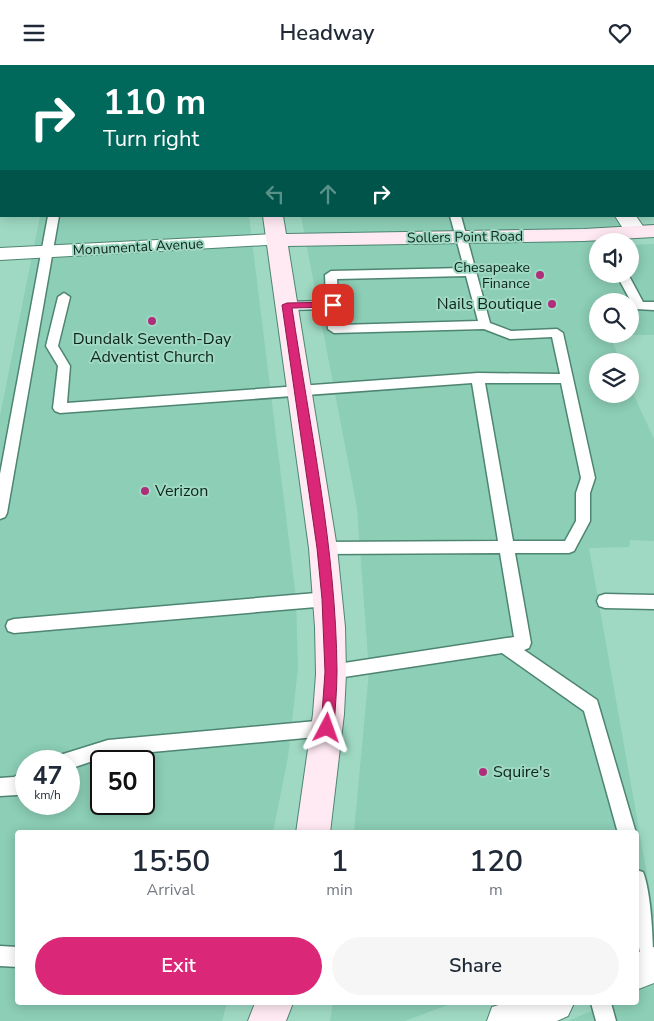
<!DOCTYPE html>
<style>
:root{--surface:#fff;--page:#f6f6f7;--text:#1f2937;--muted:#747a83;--accent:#db2777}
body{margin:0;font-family:"Nunito Sans",sans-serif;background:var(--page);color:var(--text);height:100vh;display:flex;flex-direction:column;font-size:19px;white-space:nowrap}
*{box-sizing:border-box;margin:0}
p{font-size:16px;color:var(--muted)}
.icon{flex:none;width:28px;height:28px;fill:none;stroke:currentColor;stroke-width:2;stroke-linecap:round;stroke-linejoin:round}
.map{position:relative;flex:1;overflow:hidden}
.panel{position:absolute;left:15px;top:765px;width:624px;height:175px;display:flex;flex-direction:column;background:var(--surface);border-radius:5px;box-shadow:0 2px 12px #0003}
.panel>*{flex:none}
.guide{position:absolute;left:0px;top:0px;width:655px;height:152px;box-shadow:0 2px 12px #0003;background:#00695c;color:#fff;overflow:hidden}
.buttons{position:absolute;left:589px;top:168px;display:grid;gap:10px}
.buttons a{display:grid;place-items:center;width:50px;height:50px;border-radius:50%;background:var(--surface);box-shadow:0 2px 12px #0003;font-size:25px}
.speed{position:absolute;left:15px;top:685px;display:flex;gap:10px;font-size:25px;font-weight:700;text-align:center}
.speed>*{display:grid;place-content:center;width:65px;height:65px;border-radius:50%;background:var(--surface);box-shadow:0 2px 12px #0003;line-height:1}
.speed small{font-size:12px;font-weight:400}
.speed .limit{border:2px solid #111;border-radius:8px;background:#fff;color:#111}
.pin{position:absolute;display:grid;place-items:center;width:42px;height:42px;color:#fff;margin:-21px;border-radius:10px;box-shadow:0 2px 8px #0006}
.me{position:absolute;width:55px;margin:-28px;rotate:4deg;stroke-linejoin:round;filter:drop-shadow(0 0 4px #0008)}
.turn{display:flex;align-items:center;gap:18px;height:105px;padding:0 20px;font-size:22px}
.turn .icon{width:65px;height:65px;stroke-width:2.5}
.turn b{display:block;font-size:35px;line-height:42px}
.lanes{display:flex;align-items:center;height:48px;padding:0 20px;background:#0003;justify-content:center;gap:25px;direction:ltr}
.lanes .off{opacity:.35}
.eta{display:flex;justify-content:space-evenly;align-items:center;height:85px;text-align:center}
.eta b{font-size:30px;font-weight:600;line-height:35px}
.primary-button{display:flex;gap:10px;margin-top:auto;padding:10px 20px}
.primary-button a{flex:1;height:58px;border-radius:30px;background:var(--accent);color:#fff;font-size:20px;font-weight:600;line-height:58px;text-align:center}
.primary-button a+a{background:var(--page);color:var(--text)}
header{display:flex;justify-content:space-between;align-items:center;height:65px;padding:0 20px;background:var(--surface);font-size:22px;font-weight:600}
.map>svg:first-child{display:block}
.built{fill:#8cceb6;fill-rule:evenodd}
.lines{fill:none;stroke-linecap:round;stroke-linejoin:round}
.lane-casing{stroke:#4e8572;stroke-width:3}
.street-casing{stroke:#4e8572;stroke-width:2}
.secondary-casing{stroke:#4e8572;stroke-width:2}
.lane{fill:#fff;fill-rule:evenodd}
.street{fill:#fff;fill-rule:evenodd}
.secondary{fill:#ffe9f3;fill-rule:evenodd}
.route{fill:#db2777;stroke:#8e194d}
.poi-dot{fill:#af2e7a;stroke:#9fd9c3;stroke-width:2}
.labels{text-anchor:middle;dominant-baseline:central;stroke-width:4;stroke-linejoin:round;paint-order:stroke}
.far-street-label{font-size:14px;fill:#0d241d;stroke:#9fd9c3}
.far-poi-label{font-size:14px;fill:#0d241d;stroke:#9fd9c3;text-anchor:end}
.poi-label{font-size:16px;fill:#0d241d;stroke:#9fd9c3;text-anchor:start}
</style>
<header><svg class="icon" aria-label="menu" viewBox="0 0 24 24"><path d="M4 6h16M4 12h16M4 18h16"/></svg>Headway<svg class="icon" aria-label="heart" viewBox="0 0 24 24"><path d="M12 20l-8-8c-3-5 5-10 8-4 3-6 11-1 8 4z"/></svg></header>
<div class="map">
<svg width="654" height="956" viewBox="0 0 654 956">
<rect width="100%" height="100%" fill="#9fd9c3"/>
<path class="built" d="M40 151H249L296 533 298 603 288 692 273 767 18 768V938H227L222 956H0V351ZM26 696H69V739H26ZM101 696H144V739H101Z
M301 151H616L630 176H598V209H630V177L632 180 654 179V270H610L620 296H598V329H630V322L654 374V476L630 475 629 482 589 483 654 849V860L636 867V768L354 767 369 606 357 443ZM598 236H630V269H598Z
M654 919V956H568L611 938H636V926Z
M333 938H453L405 956H330Z"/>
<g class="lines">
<g class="lane-casing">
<path id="lane" d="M48 151H59L7 448 5 452 0 454V409Z
M450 151H461L490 258 511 266 557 264 563 268 595 413 590 428V456L574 486 569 488H515L531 578 529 583 524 585 597 635 636 768H618L584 646 502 588 331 614 325 612 323 607 325 602 331 600 514 572 500 488 323 489 318 487 315 483 318 479 323 477 498 476 472 318 60 348 55 346 53 343 58 301 46 281 58 232 64 228 70 232 58 281 70 301 67 338 478 308 560 309 552 272 510 274 484 264 334 268 328 264 327 244 287 245 281 241 287 237 326 236 325 210 331 206 464 203ZM466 211 478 256 340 260 337 214ZM485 318H561L581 413 576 428V456L565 476H513Z
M616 209H628L643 237H654V245L635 244Z
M328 527 334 529 336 534 334 539 328 541 14 568 8 566 6 561 8 556 14 554Z
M605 529 654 530V544L605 543 599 541 597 536 599 531Z
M327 655 333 657 336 663 333 669 327 671 108 691 69 704V696H57L60 690 108 675Z
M26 705V725L17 730 0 731V713L14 712Z
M636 805 643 807C652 829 654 889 653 910L646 907C633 875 636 838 636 805Z
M0 881 18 882V902L0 901Z
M591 938H611L616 956H596Z"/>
</g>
<g class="street-casing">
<path id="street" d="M521 0H538V1H521Z
M615 151H636L647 167 644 171C628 175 623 163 615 151Z
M276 169 283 171 286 175 283 179 0 195V183Z
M654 882V918L636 925V888Z
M505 938H574L568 951 557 956H487L492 942Z"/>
</g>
<g class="secondary-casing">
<path id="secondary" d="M241 0H257V1H241Z
M263 151H283L286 169 584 164 654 160V172L584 176 288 181 337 483 345 562 346 609 344 649 330 768H296L313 649 316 609 315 562 309 483Z
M255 938H293L286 956H248Z"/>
</g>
<use href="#lane" class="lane"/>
<use href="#street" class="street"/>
<use href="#secondary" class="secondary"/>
</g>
<path class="route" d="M333 237 336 238V242L292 243C310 363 336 485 337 606 337 625 335 644 334 663L332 668 327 669 323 668 321 663 325 607 322 534 317 483 282 240 287 238Z"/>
<g class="poi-dot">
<circle cx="540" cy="210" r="5"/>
<circle cx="552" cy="239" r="5"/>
<circle cx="152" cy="256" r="5"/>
<circle cx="145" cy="426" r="5"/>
<circle cx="483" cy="707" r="5"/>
</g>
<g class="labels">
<g class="far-street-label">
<text transform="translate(465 172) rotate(-1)">Sollers Point Road</text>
<text transform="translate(138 182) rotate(-3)">Monumental Avenue</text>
</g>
<g class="far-poi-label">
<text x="530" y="202">Chesapeake<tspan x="530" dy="16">Finance</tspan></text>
</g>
<g class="poi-label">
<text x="542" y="239" text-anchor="end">Nails Boutique</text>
<text x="152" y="274" text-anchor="middle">Dundalk Seventh-Day<tspan x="152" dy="18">Adventist Church</tspan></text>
<text x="155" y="426">Verizon</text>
<text x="493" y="707">Squire's</text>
</g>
</g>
</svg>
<div class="buttons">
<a><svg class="icon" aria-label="sound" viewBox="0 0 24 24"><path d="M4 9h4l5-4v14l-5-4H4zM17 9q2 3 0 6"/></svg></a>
<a><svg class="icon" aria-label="search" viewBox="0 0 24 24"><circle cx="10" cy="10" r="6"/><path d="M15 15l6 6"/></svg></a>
<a><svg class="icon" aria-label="layers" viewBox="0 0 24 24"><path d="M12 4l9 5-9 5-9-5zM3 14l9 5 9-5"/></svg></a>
</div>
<div class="speed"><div>47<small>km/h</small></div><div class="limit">50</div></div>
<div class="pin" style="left:333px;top:240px;background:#d93025"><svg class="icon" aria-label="arrive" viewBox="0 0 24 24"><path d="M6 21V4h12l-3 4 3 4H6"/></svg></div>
<svg class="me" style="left:327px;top:663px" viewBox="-20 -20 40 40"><path d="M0-17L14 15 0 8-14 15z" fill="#db2777" stroke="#fff" stroke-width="4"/></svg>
<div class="guide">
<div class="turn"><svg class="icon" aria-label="right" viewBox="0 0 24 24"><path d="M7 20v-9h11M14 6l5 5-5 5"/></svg><div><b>110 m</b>Turn right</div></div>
<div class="lanes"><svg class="icon off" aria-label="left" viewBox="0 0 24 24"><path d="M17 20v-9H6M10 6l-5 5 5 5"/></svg><svg class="icon off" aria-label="ahead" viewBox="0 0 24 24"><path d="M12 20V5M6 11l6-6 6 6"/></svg><svg class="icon" aria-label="right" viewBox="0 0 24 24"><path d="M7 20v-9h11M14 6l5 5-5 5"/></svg></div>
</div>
<section class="panel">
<div class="eta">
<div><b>15:50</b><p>Arrival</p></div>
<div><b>1</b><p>min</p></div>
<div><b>120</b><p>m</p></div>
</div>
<div class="primary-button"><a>Exit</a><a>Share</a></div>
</section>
</div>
